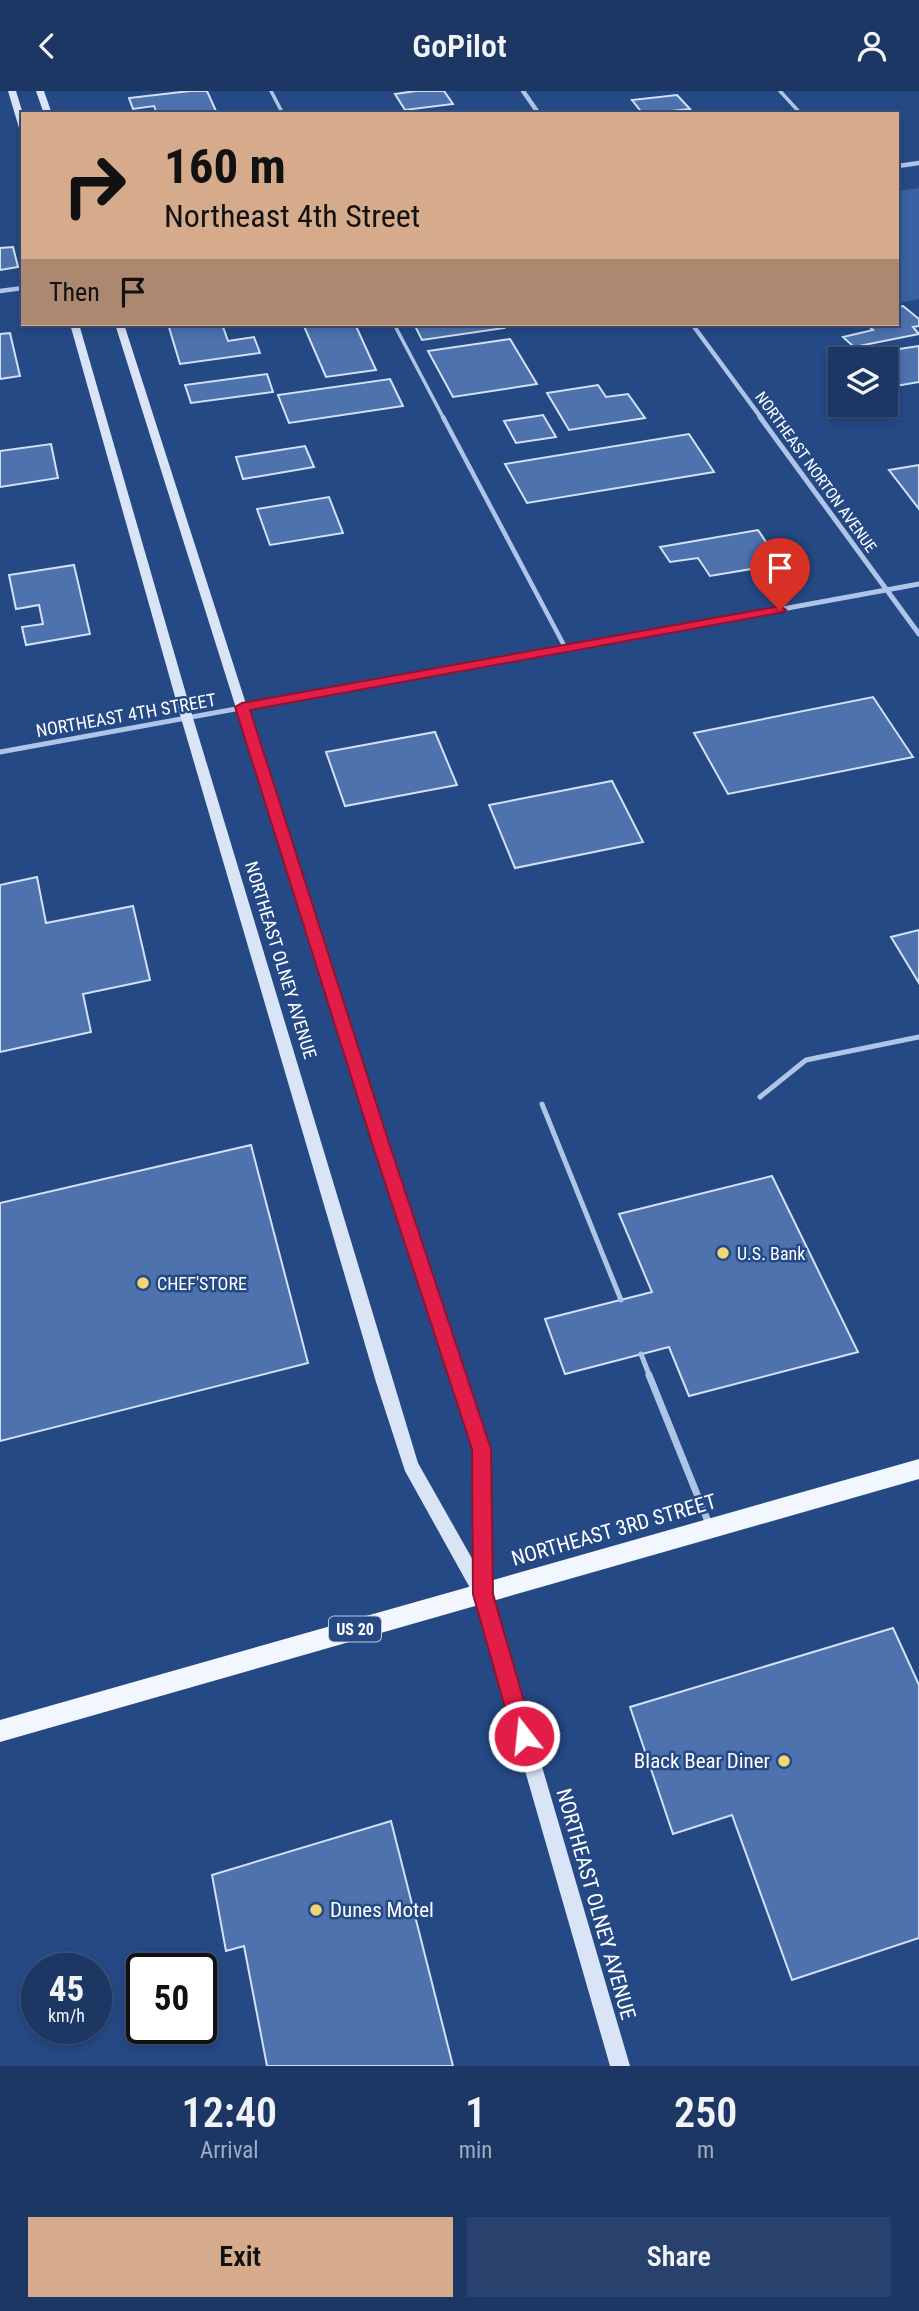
<!DOCTYPE html>
<style>
:root{--surface:#1c3764;--page:#29426d;--text:#f1f3f6;--muted:#a0acbf;--line:#3a5178;--accent:#d6ab8b}
body{margin:0;font-family:"Roboto Condensed",sans-serif;background:var(--page);color:var(--text);height:100vh;display:flex;flex-direction:column;font-size:26px;white-space:nowrap}
*{box-sizing:border-box;margin:0}
p{font-size:23px;color:var(--muted)}
.icon{flex:none;width:38px;height:38px;fill:none;stroke:currentColor;stroke-width:2;stroke-linecap:round;stroke-linejoin:round}
.map{position:relative;height:1975px;overflow:hidden}
.panel{display:flex;flex-direction:column;background:var(--surface);flex:1}
.panel>*{flex:none}
.top-card{position:absolute;left:21px;top:21px;width:878px;height:214px;border-radius:0px;box-shadow:0 4px 10px #0003,0 0 0 2px var(--line);background:#d6ab8b;color:#111;overflow:hidden}
.tools{position:absolute;left:828px;top:256px;display:grid;gap:14px}
.tools a{display:grid;place-items:center;width:70px;height:70px;border-radius:0px;background:var(--surface);box-shadow:0 4px 10px #0003,0 0 0 2px var(--line);font-size:35px}
.speed{position:absolute;left:21px;top:1862px;display:flex;gap:14px;font-size:35px;font-weight:700;text-align:center}
.speed>*{display:grid;place-content:center;width:91px;height:91px;border-radius:50%;background:var(--surface);box-shadow:0 4px 10px #0003,0 0 0 2px var(--line);line-height:1}
.speed small{font-size:18px;font-weight:400}
.speed .limit{border:4px solid #111;border-radius:10px;background:#fff;color:#111}
.pin{position:absolute;display:grid;place-items:center;width:60px;height:60px;color:#fff;margin:-72px -30px;border-radius:50% 50% 50% 0;rotate:-45deg;box-shadow:0 0 7px #0007}
.pin .icon{rotate:45deg}
.me{position:absolute;width:77px;margin:-38px;rotate:344deg;stroke-linejoin:round;filter:drop-shadow(0 0 5px #0008)}
.turn{display:flex;align-items:center;gap:24px;height:147px;padding:0 28px;font-size:32px}
.turn .icon{width:91px;height:91px;stroke-width:2.5}
.turn b{display:block;font-size:49px;line-height:60px}
.then{display:flex;align-items:center;height:66px;padding:0 28px;background:#0003;gap:14px;font-size:26px}
.eta{display:flex;justify-content:space-evenly;align-items:center;height:119px;text-align:center}
.eta b{font-size:42px;font-weight:600;line-height:49px}
.primary-button{display:flex;gap:14px;margin-top:auto;padding:14px 28px}
.primary-button a{flex:1;height:80px;border-radius:0px;background:var(--accent);color:#111;font-size:28px;font-weight:600;line-height:80px;text-align:center}
.primary-button a+a{background:var(--page);color:var(--text)}
header{display:flex;justify-content:space-between;align-items:center;height:91px;padding:0 28px;background:var(--surface);font-size:32px;font-weight:600}
.map>svg:first-child{display:block}
.green{fill:#3962a2}
.building{fill:#4d72ad;stroke:#d3e1f6;stroke-width:2}
.lines{fill:none;stroke-linecap:round;stroke-linejoin:round}
.lane-far3{stroke:#afc5e8;stroke-width:3.5}
.lane-far2{stroke:#afc5e8;stroke-width:4.5}
.lane-far1{stroke:#afc5e8;stroke-width:5}
.lane{stroke:#afc5e8;stroke-width:7}
.street-far1{stroke:#afc5e8;stroke-width:4.5}
.street{stroke:#afc5e8;stroke-width:5}
.secondary{fill:#d9e4f7;fill-rule:evenodd}
.primary{fill:#f2f6fe;fill-rule:evenodd}
.route{fill:#e11d48;stroke:#92132f;stroke-width:2}
.poi-dot{fill:#f2d673;stroke:#254985;stroke-width:2.5}
.labels{text-anchor:middle;dominant-baseline:central;stroke-width:5;stroke-linejoin:round;paint-order:stroke}
.far-street-label{font-size:16px;fill:#fff;stroke:#254985}
.shield{fill:#254985;stroke:#bec8da;stroke-width:2}
.shield-label{font-size:16px;font-weight:bold;fill:#fff}
.street-label{font-size:18px;fill:#fff;stroke:#254985}
.poi-label{font-size:18px;fill:#fff;stroke:#254985;text-anchor:start}
.near-street-label{font-size:21px;fill:#fff;stroke:#254985}
.near-poi-label{font-size:21px;fill:#fff;stroke:#254985;text-anchor:end}
</style>
<header><svg class="icon" aria-label="back" viewBox="0 0 24 24"><path d="M15 5l-7 7 7 7"/></svg>GoPilot<svg class="icon" aria-label="person" viewBox="0 0 24 24"><circle cx="12" cy="8" r="4"/><path d="M4 21q1-7 8-7t8 7"/></svg></header>
<div class="map">
<svg width="919" height="1975" viewBox="0 0 919 1975">
<rect width="100%" height="100%" fill="#254985"/>
<path class="green" d="M919 97V208L898 212V100Z"/>
<path class="building" d="M190 0H207L216 20 157 23 154 15 133 18 129 7Z
M416 0H444L453 13 405 19 395 3Z
M677 4 690 18 643 23 632 9Z
M13 156 18 176 0 179V157Z
M903 215 919 228V235L913 236 919 243 854 256 843 246 873 239 866 233H898V216Z
M168 233H222L228 250 254 246 260 262 180 273Z
M303 233H355L376 279 326 286Z
M414 233H501L504 237 422 249Z
M10 242 20 285 0 288V243Z
M510 248 537 293 453 306 428 260Z
M919 255V291L896 295 886 283V268L839 267Z
M267 283 273 301 191 312 185 294Z
M390 288 403 315 289 332 278 304Z
M598 294 606 306 628 303 645 327 569 339 547 302Z
M543 324 556 346 516 352 504 330Z
M689 343 714 381 527 412 505 373Z
M51 353 58 387 0 396V360Z
M305 355 314 376 243 388 236 366Z
M919 374V418L889 379Z
M329 406 343 442 270 454 257 418Z
M758 439 781 473 710 485 698 467 670 471 660 456Z
M74 474 90 543 26 554 22 536 43 533 39 514 16 518 9 484Z
M873 606 913 666 728 703 694 642Z
M435 641 457 694 345 715 326 661Z
M612 690 643 751 515 777 489 714Z
M37 786 46 832 133 815 150 889 83 903 91 941 0 961V794Z
M919 839V892L891 846Z
M251 1054 308 1272 0 1350V1112Z
M772 1085 858 1261 689 1305 669 1256 565 1283 545 1228 652 1201 619 1123Z
M893 1537 919 1594V1847L792 1889 732 1724 673 1743 630 1616Z
M391 1730 453 1975H267L244 1855 226 1860 212 1784Z"/>
<g class="lines">
<path class="lane-far3" d="M271 0 283 23
M780 0 801 23
M394 233 444 328"/>
<path class="lane-far2" d="M443 326 566 558"/>
<path class="lane-far1" d="M760 1006 806 969 919 946
M542 1013 621 1209
M641 1263 650 1286"/>
<path class="lane" d="M649 1284 709 1433"/>
<path class="street-far1" d="M523 0 539 23
M898 75 919 72
M0 200 23 197
M692 233 762 328"/>
<path class="street" d="M760 326 919 543
M0 661 919 493"/>
<path class="secondary" d="M8 0H16L23 23V39L19 37Z
M36 0H44L52 23H44Z
M70 233H79L193 627 418 1372 474 1471V1358L373 1052 115 233H124L387 1052 490 1358 491 1502 630 1975H610L475 1506 405 1380 376 1291 181 627Z"/>
<path class="primary" d="M919 1368V1388L0 1651V1629Z"/>
</g>
<path class="route" d="M780 515 786 519 784 521 250 619 389 1052 491 1358 493 1503 534 1645 531 1652 524 1655 516 1652 513 1645 473 1503 472 1358 372 1052 235 616 242 612Z"/>
<g class="poi-dot">
<circle cx="723" cy="1162" r="7"/>
<circle cx="143" cy="1192" r="7"/>
<circle cx="784" cy="1670" r="7"/>
<circle cx="316" cy="1819" r="7"/>
</g>
<g class="labels">
<g class="far-street-label">
<text transform="translate(816 381) rotate(54)">NORTHEAST NORTON AVENUE</text>
</g>
<rect class="shield" x="329" y="1525.5" width="52" height="25" rx="5"/>
<g class="shield-label">
<text x="355" y="1538">US 20</text>
</g>
<g class="street-label">
<text transform="translate(126 624) rotate(-10)">NORTHEAST 4TH STREET</text>
<text transform="translate(281 869) rotate(73)">NORTHEAST OLNEY AVENUE</text>
</g>
<g class="poi-label">
<text x="737" y="1162">U.S. Bank</text>
<text x="157" y="1192">CHEF'STORE</text>
</g>
<g class="near-street-label">
<text transform="translate(614 1439) rotate(-16)">NORTHEAST 3RD STREET</text>
<text transform="translate(596 1813) rotate(74)">NORTHEAST OLNEY AVENUE</text>
</g>
<g class="near-poi-label">
<text x="770" y="1670">Black Bear Diner</text>
<text x="330" y="1819" text-anchor="start">Dunes Motel</text>
</g>
</g>
</svg>
<div class="tools">
<a><svg class="icon" aria-label="layers" viewBox="0 0 24 24"><path d="M12 4l9 5-9 5-9-5zM3 14l9 5 9-5"/></svg></a>
</div>
<div class="speed"><div>45<small>km/h</small></div><div class="limit">50</div></div>
<div class="pin" style="left:780px;top:519px;background:#d93025"><svg class="icon" aria-label="arrive" viewBox="0 0 24 24"><path d="M6 21V4h12l-3 4 3 4H6"/></svg></div>
<svg class="me" style="left:524px;top:1645px" viewBox="-20 -20 40 40"><circle r="17" fill="#e11d48" stroke="#fff" stroke-width="3"/><path d="M0-11L8 9 0 5-8 9z" fill="#fff"/></svg>
<div class="top-card">
<div class="turn"><svg class="icon" aria-label="right" viewBox="0 0 24 24"><path d="M7 20v-9h11M14 6l5 5-5 5"/></svg><div><b>160 m</b>Northeast 4th Street</div></div>
<div class="then">Then<svg class="icon" aria-label="arrive" viewBox="0 0 24 24"><path d="M6 21V4h12l-3 4 3 4H6"/></svg></div>
</div>
</div>
<section class="panel">
<div class="eta">
<div><b>12:40</b><p>Arrival</p></div>
<div><b>1</b><p>min</p></div>
<div><b>250</b><p>m</p></div>
</div>
<div class="primary-button"><a>Exit</a><a>Share</a></div>
</section>
